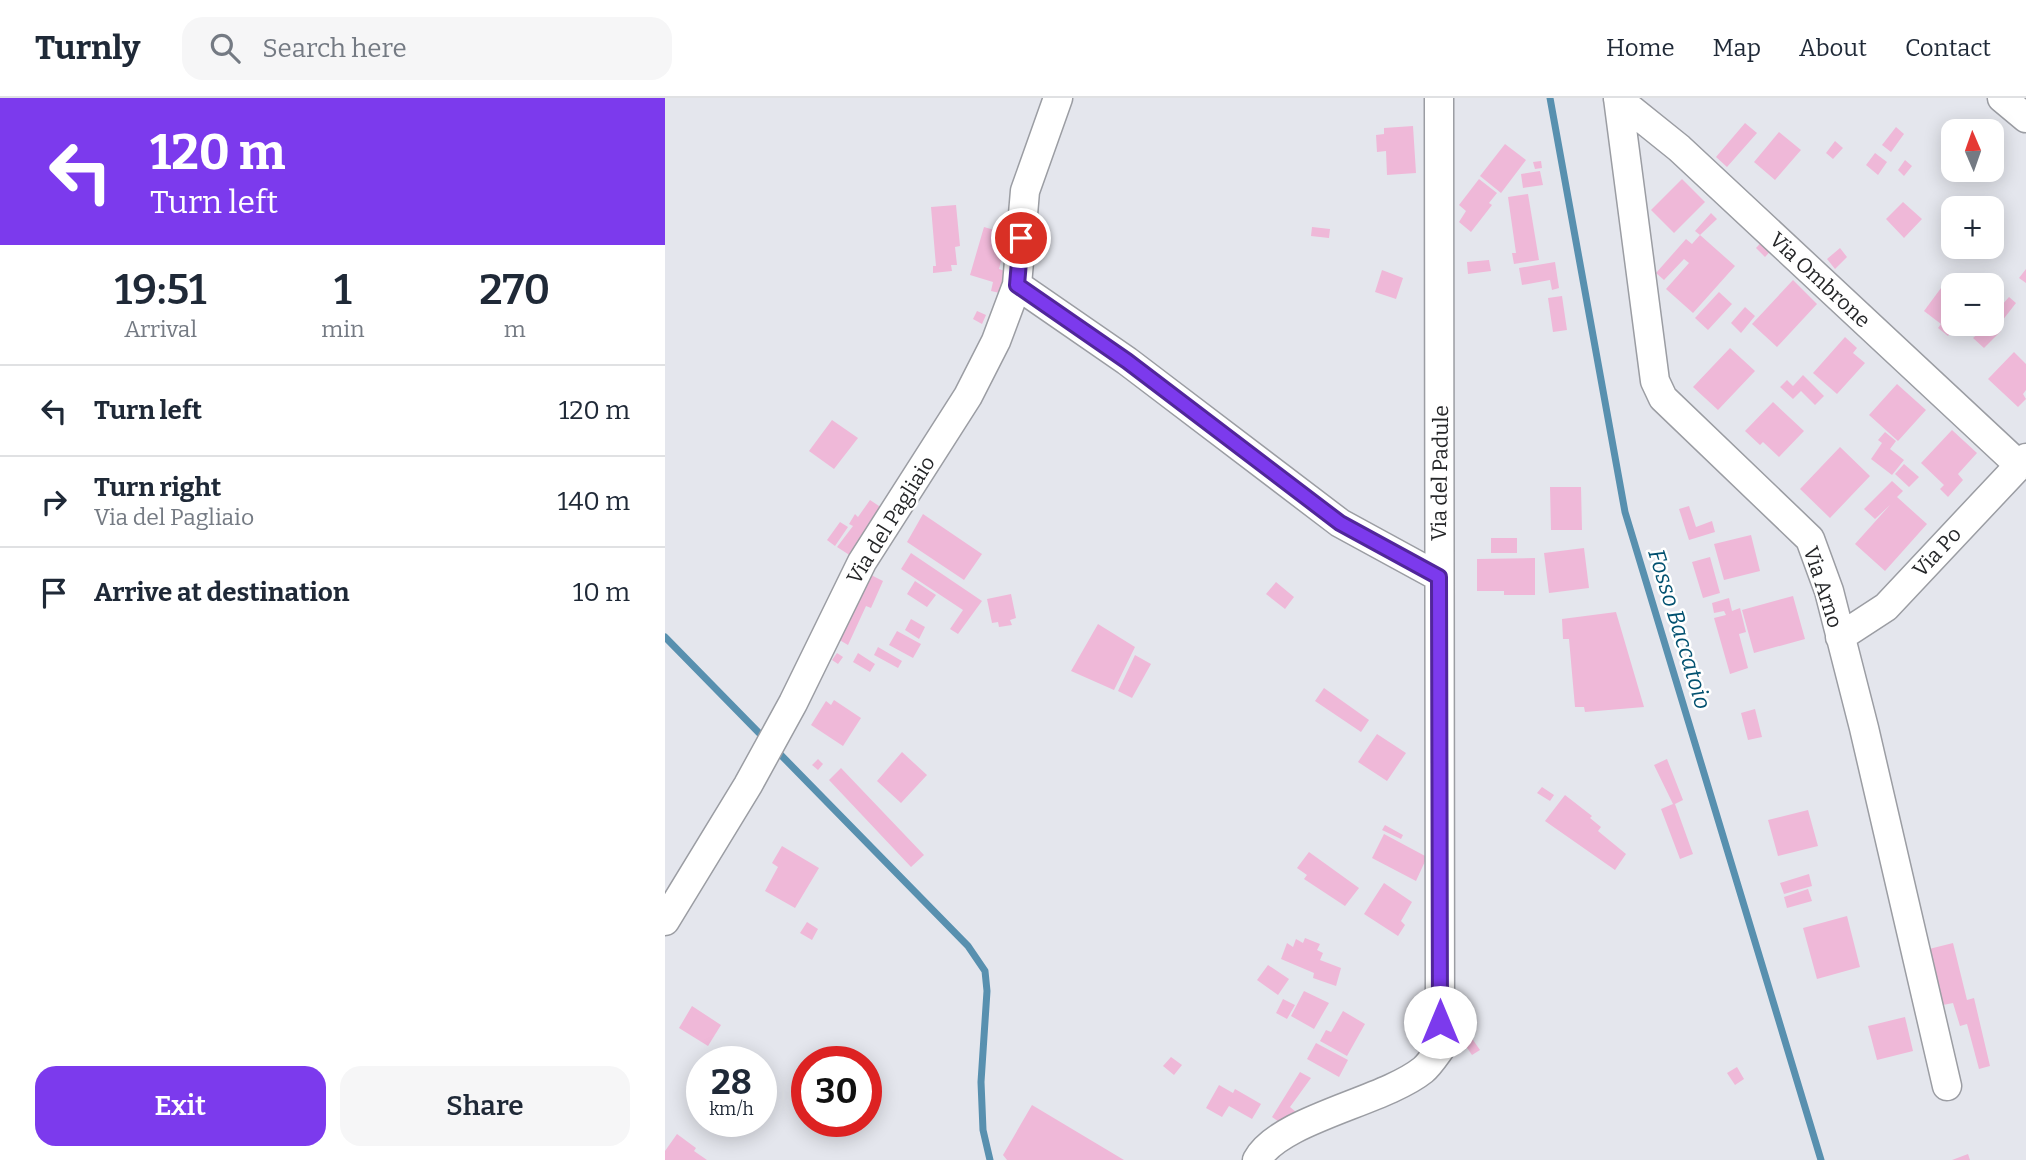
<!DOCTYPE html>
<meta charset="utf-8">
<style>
:root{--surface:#fff;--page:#f6f6f7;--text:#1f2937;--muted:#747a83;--line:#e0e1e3;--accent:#7c3aed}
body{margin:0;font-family:Bitter,serif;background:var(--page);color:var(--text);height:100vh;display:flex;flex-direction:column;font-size:26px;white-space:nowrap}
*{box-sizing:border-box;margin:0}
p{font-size:23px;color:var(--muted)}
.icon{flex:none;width:38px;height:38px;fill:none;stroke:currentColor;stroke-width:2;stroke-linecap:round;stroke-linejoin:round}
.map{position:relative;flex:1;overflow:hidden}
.side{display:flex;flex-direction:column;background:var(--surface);width:665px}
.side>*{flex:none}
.guide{background:#7c3aed;color:#fff;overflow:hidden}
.needle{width:46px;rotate:358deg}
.controls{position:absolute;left:1276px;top:21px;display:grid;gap:14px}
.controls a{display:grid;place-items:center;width:63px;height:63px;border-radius:14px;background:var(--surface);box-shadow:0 4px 18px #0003;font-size:35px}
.speed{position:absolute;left:21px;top:948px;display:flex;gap:14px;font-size:35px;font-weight:700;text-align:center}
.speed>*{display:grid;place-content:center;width:91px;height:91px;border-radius:50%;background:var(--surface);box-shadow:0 4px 18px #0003;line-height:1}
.speed small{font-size:18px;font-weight:400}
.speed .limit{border:10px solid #d22;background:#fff;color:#111}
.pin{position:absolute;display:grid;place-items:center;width:60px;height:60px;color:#fff;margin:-30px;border:4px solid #fff;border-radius:50%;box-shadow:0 2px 7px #0007}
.me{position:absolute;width:77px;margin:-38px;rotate:0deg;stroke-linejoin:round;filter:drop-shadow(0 0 5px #0008)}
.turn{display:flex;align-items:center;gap:24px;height:147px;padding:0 35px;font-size:32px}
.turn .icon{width:91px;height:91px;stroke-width:2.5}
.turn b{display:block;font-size:49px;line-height:60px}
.eta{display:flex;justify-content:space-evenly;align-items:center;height:119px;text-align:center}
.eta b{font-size:42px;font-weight:600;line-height:49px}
.primary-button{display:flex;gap:14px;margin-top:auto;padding:14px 35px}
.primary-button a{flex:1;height:80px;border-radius:21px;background:var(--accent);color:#fff;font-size:28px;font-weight:600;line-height:80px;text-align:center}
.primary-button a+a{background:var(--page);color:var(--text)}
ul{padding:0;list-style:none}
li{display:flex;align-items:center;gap:21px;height:91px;padding:0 35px;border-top:2px solid var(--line)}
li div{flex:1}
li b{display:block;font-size:26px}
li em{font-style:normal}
header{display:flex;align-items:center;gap:42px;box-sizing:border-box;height:98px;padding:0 35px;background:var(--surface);border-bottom:2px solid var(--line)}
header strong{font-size:33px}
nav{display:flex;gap:38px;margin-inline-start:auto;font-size:24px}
.search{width:490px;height:63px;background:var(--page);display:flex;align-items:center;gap:18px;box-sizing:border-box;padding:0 24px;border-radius:21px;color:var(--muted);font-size:26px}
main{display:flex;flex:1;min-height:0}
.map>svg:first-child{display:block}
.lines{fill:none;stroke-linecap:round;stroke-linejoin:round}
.stream{stroke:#5890af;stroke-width:7}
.building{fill:#efb8d8}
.minor-casing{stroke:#9b9da3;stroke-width:31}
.minor{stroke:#fff;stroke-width:28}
.route-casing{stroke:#51269a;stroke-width:18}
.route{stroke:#7c3aed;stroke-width:12}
.labels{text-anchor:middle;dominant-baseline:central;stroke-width:5;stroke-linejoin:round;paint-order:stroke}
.street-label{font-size:21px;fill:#252628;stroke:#fff}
.water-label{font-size:23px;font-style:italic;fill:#025170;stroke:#fff}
</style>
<header>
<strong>Turnly</strong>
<div class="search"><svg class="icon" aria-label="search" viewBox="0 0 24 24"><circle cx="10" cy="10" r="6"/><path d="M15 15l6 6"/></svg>Search here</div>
<nav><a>Home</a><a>Map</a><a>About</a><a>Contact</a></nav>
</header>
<main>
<section class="side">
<div class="guide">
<div class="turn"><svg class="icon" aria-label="left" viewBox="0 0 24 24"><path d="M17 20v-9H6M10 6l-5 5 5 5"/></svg><div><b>120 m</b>Turn left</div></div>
</div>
<div class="eta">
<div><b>19:51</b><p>Arrival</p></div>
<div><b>1</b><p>min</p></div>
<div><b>270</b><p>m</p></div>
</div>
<ul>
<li><svg class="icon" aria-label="left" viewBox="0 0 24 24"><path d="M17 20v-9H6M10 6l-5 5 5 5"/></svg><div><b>Turn left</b></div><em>120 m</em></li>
<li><svg class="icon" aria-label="right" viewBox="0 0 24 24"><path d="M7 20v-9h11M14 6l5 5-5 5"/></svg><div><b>Turn right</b><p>Via del Pagliaio</p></div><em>140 m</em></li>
<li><svg class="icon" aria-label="arrive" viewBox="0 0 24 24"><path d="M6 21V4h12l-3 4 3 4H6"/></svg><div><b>Arrive at destination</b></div><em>10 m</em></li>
</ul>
<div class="primary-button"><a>Exit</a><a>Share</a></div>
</section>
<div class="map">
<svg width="1361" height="1062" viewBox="0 0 1361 1062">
<rect width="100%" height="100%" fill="#e4e6ed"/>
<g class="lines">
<path class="stream" d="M885 0 960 414 1156 1062
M0 539 100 641
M111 652 303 848 320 873 322 893 316 984 318 1032 325 1062"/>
</g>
<path class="building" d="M1080 25 1092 35 1062 69 1051 59Z
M748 28 751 75 722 77 721 53 712 54 711 37 719 36V30Z
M1231 29 1239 36 1226 54 1217 47Z
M1114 34 1136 52 1110 82 1089 64Z
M1170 43 1178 50 1168 61 1161 55Z
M840 46 861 62 836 95 815 78Z
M1210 55 1222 64 1213 77 1201 67Z
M1240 62 1247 68 1239 78 1233 72Z
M876 63 877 70 870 71 868 64Z
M875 73 878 87 858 90 856 76Z
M814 81 832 95 824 105 827 107 806 134 794 124 801 113 794 107Z
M1017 81 1040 104 1009 135 986 112Z
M863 96 874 162 849 166 847 155H851L843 99Z
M1238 104 1257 121 1239 140 1221 121Z
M291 107 295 148 290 149 292 167H286L287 173 268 175V168H271L266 109Z
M1046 115 1052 121 1035 137 1070 168 1028 215 1001 191 1024 165 1019 161 999 182 991 175 1021 141 1027 146 1035 137 1030 133Z
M319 129 343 136 334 171 340 173 335 195 326 193 328 184 305 177Z
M647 129 665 131 664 140 646 138Z
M1103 137 1112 146 1100 159 1091 150Z
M1175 150 1182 159 1170 171 1162 161Z
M824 162 826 173 803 176 802 164Z
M890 164 894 190 887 192 885 182 857 187 854 170Z
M1361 171V185L1354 180Z
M717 172 738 180 731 201 710 194Z
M1128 182 1152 206 1112 249 1087 226Z
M1279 186 1288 193V226H1293L1283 238 1273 230 1276 226 1259 213Z
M1326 188 1336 194 1326 208Z
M1054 194 1067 206 1043 232 1030 220Z
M897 198 902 232 888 234 883 200Z
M1344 199 1351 205 1337 223 1329 216Z
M1080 209 1090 218 1076 235 1066 225Z
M312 213 321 217 317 226 308 221Z
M1326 224 1336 233 1319 250 1308 240Z
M1180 239 1192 250 1188 255 1200 265 1172 296 1148 275Z
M1065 250 1090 273 1053 312 1028 289Z
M1349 254 1361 266V292L1358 296 1361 301 1353 309 1323 281Z
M1138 277 1159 298 1150 307 1136 293 1128 301 1115 289 1122 282 1128 288Z
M1232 286 1261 312 1233 343 1204 317Z
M1108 304 1139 333 1114 359 1098 344 1095 347 1080 333Z
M167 322 193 340 169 371 144 353Z
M1287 332 1312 355 1293 376 1298 382 1283 399 1275 391 1279 387 1256 365Z
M1220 334 1231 343 1225 351 1239 362 1227 377 1206 361 1217 345 1213 342Z
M1175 349 1205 378 1165 420 1135 391Z
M1239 366 1254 379 1244 389 1230 376Z
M1227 383 1238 393 1232 399 1262 426 1220 473 1190 446 1225 407 1210 421 1199 411Z
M885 389H916L917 432H886Z
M205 402 220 412 186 458 172 449 188 428 184 426 190 416 193 419Z
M1024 408 1031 429 1047 423 1050 434 1024 442 1014 411Z
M258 416 317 456 299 482 242 444Z
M175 424 183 429 170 448 162 442Z
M1086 437 1095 473 1059 482 1049 446Z
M826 440H852V455H826Z
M919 450 924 490 884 495 879 455Z
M246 455 317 503 293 536 285 531 298 512 236 471Z
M1045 459 1055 495 1038 500 1027 464Z
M870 460V497H839V493H812V461Z
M196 472 218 483 206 510 201 508 183 547 166 537Z
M250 483 271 497 262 509 242 496Z
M611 484 629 499 620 511 601 496Z
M346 496 351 520 345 522 347 527 334 529 333 524 327 525 322 501Z
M1128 498 1140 541 1089 555 1077 512Z
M1064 500 1067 513 1075 510 1081 534 1074 536 1083 570 1065 576 1049 520 1061 517 1059 513 1049 515 1047 505Z
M951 514 979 609 920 614 919 609H910L904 541H898L897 521Z
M246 521 260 529 254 541 240 532Z
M433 526 470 549 449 592 406 573Z
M232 533 256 546 248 560 224 547Z
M213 549 237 563 233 570 209 557Z
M172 555 178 559 173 566 167 562Z
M193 555 210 566 205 574 188 564Z
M470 557 486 566 467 600 453 593Z
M659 590 704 622 696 634 650 603Z
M169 602 196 620 178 648 146 627 161 603 166 607Z
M1090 611 1097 639 1083 642 1076 615Z
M712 636 741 655 722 683 693 664Z
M237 654 262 677 236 705 212 683Z
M153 661 158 666 153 672 147 667Z
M1002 661 1018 702 1010 706 1028 756 1015 761 996 711 1008 706 989 667Z
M176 670 259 757 246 769 164 682Z
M877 689 889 697 885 703 872 695Z
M900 697 927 718 925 720 936 729 933 733 961 756 950 772 880 723Z
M1143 712 1153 748 1113 758 1103 722Z
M720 727 738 737 736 741 717 732Z
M719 736 762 759 751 783 707 760Z
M117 748 154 770 130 810 100 793 113 769 107 765Z
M644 754 694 790 680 808 639 781 642 777 632 770Z
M1144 776 1147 788 1119 796 1115 785Z
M719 785 747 804 736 823 740 827 733 838 699 816Z
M1143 791 1147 803 1122 810 1119 799Z
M1182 818 1195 869 1152 881 1138 830Z
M142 824 153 831 147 842 135 835Z
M640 840 655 846 652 852 658 855 655 862 676 870 671 888 648 880 649 875 616 861 622 845 628 849 631 841 638 845Z
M1288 845 1302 902 1309 900 1325 968 1314 971 1302 926 1295 928 1288 905 1278 907 1264 851Z
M603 867 624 881 613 897 592 882Z
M639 893 664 905 649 931 626 918Z
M618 901 630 907 622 921 611 915Z
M27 908 56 927 43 948 14 930Z
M678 913 700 926 682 958 655 943 661 932 666 934Z
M1240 919 1248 953 1212 962 1203 928Z
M806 939 815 952 807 957 798 944Z
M651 945 683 962 674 979 642 961Z
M506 959 517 967 509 977 498 968Z
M1072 969 1079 981 1070 987 1062 975Z
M635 974 646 980 625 1009 631 1014 617 1026 607 1019Z
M554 987 568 995 570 991 596 1006 587 1021 564 1008 557 1019 541 1010Z
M367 1007 459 1062H342L338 1057Z
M12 1036 31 1050 29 1053 42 1062H0V1053Z
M1303 1056 1305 1062H1287Z"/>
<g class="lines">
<g class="minor-casing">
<path id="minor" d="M953 0 990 283 998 300 1145 441 1164 493 1199 630 1282 988
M1337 0 1361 20
M953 1 1014 50 1354 367
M352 187 462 263 675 425 774 479
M1175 539 1221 509 1361 360
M0 823 83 687 128 605 197 464 303 298 331 243 352 187 360 93 393 0
M592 1062C614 1021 718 1004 758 972 764 967 770 958 775 951L774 0"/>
</g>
<use href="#minor" class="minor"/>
</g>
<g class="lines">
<g class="route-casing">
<path id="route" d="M356 140 352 187 462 263 675 425 774 479 775 924"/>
</g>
<use href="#route" class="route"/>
</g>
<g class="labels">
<g class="street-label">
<text transform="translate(1155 182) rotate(43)">Via Ombrone</text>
<text transform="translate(775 375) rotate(-89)">Via del Padule</text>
<text transform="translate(226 422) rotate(-58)">Via del Pagliaio</text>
<text transform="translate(1272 454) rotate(-47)">Via Po</text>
<text transform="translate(1158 489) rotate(72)">Via Arno</text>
</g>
<g class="water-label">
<text transform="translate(1015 531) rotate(73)">Fosso Baccatoio</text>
</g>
</g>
</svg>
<div class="controls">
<a><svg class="needle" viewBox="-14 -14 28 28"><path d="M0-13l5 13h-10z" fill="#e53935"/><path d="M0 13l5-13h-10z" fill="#747a83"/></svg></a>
<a>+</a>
<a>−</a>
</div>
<div class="speed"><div>28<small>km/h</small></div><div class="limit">30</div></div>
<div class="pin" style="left:356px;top:140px;background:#d93025"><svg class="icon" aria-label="arrive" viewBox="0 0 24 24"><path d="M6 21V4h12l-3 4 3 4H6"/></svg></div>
<svg class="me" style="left:775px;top:924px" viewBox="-20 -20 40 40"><circle r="19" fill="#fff"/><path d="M0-13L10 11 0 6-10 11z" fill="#7c3aed"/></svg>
</div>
</main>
